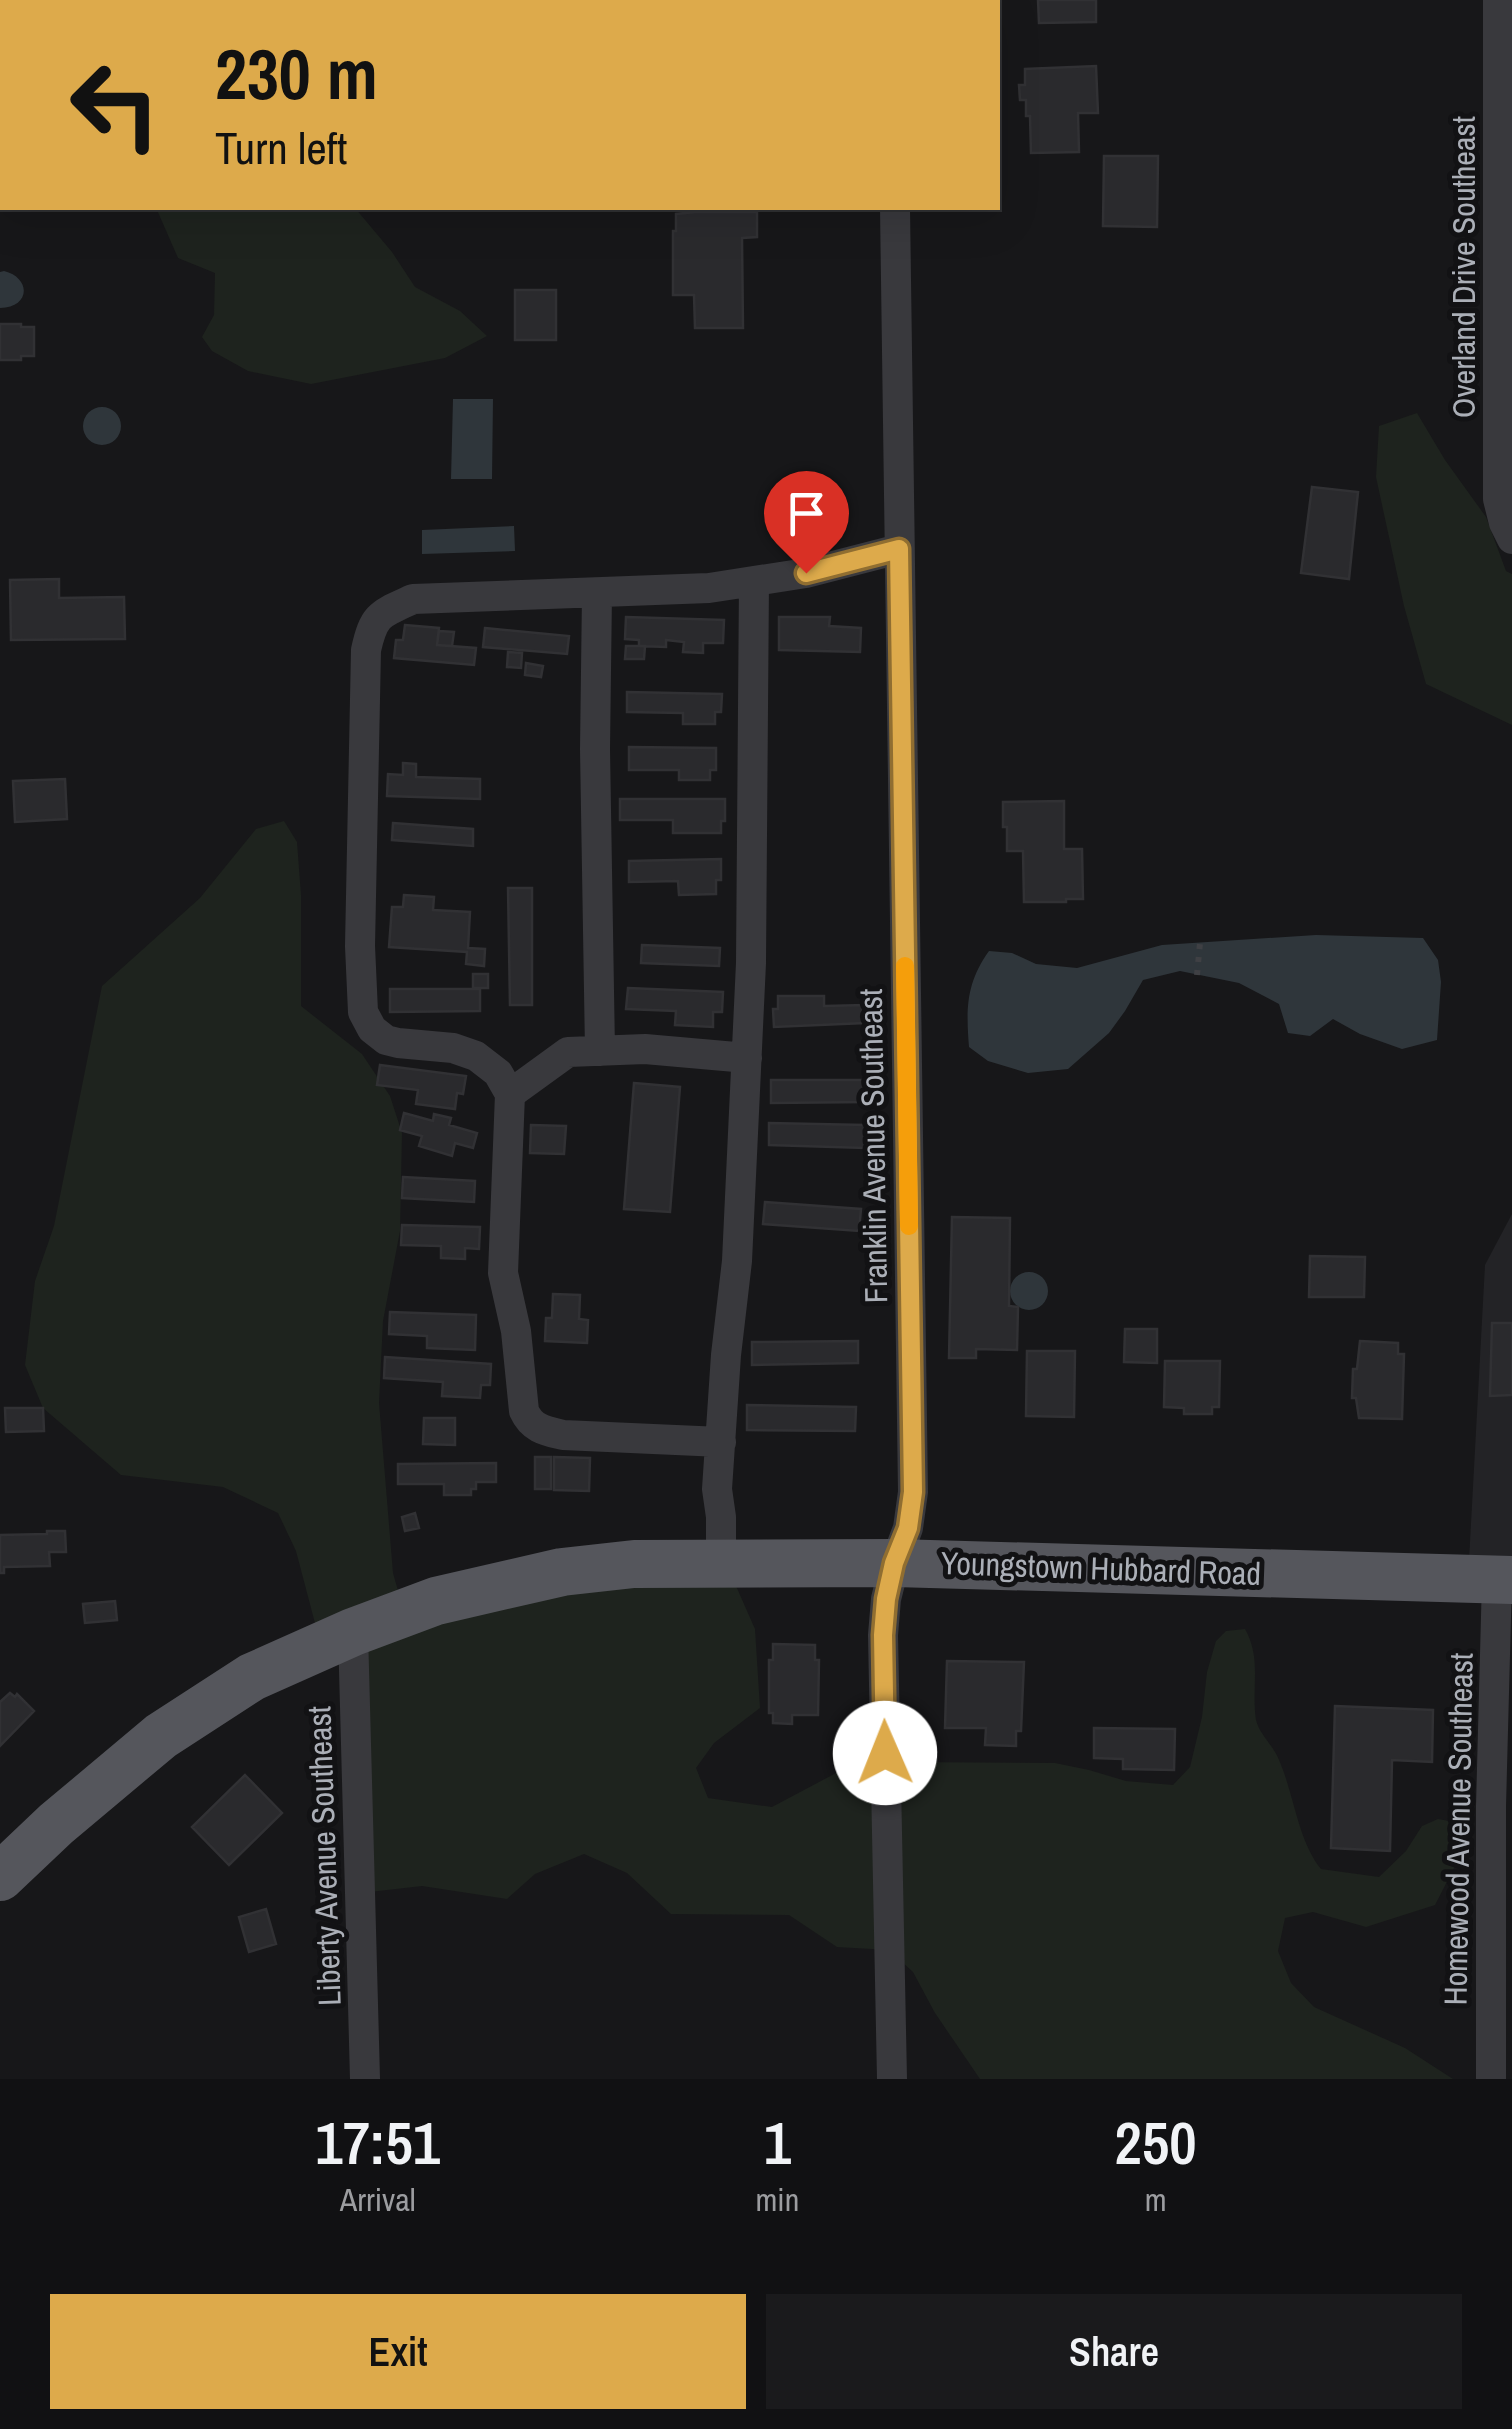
<!DOCTYPE html>
<style>
:root{--surface:#111113;--page:#1a1a1c;--text:#f1f3f6;--muted:#9c9da0;--line:#303133;--accent:#ddaa4b}
body{margin:0;font-family:"Archivo Narrow",sans-serif;background:var(--page);color:var(--text);height:100vh;display:flex;flex-direction:column;font-size:38px;white-space:nowrap}
*{box-sizing:border-box;margin:0}
p{font-size:32px;color:var(--muted)}
.icon{flex:none;width:55px;height:55px;fill:none;stroke:currentColor;stroke-width:2;stroke-linecap:round;stroke-linejoin:round}
.map{position:relative;height:2079px;overflow:hidden}
.sheet{display:flex;flex-direction:column;background:var(--surface);flex:1}
.sheet>*{flex:none}
.hud{position:absolute;left:0px;top:0px;width:1000px;height:210px;box-shadow:0 10px 40px #0002,0 0 0 2px var(--line);background:#ddaa4b;color:#111;overflow:hidden}
.pin{position:absolute;display:grid;place-items:center;width:85px;height:85px;color:#fff;margin:-102px -42px;border-radius:50% 50% 50% 0;rotate:-45deg;box-shadow:0 0 10px #0007}
.pin .icon{rotate:45deg}
.me{position:absolute;width:110px;margin:-55px;rotate:359deg;stroke-linejoin:round;filter:drop-shadow(0 0 8px #0008)}
.turn{display:flex;align-items:center;gap:35px;height:210px;padding:0 50px;font-size:45px}
.turn .icon{width:130px;height:130px;stroke-width:2.5}
.turn b{display:block;font-size:70px;line-height:85px}
.eta{display:flex;justify-content:space-evenly;align-items:center;height:170px;text-align:center}
.eta b{font-size:60px;font-weight:600;line-height:70px}
.cta{display:flex;gap:20px;margin-top:auto;padding:20px 50px}
.cta a{flex:1;height:115px;border-radius:0px;background:var(--accent);color:#111;font-size:40px;font-weight:600;line-height:115px;text-align:center}
.cta a+a{background:var(--page);color:var(--text)}
.map>svg:first-child{display:block}
.built{fill:#232326}
.green{fill:#1e231e}
.water{fill:#2f363b}
.building{fill:#2a2a2d;stroke:#313134;stroke-width:2.5}
.lines{fill:none;stroke-linecap:round;stroke-linejoin:round}
.path{stroke:#3f4044;stroke-width:6;stroke-dasharray:5 8;stroke-linecap:butt}
.street{stroke:#39393d;stroke-width:30}
.primary{stroke:#55565c;stroke-width:48}
.route-casing{stroke:#906e31;stroke-width:25}
.route{stroke:#ddaa4b;stroke-width:18}
.slow{stroke:#f59e0b;stroke-width:18}
.labels{text-anchor:middle;dominant-baseline:central;stroke-width:10;stroke-linejoin:round;paint-order:stroke}
.street-label{font-size:32px;fill:#abafb7;stroke:#121214}
</style>
<div class="map">
<svg width="1512" height="2079" viewBox="0 0 1512 2079">
<rect width="100%" height="100%" fill="#171719"/>
<path class="built" d="M1512 1214V1580L1468 1579 1485 1265Z"/>
<path class="green" d="M159 208H355L392 252 415 287 460 311 487 336 445 358 311 384 248 371 212 351 202 337 214 315 215 273 178 258 157 210Z
M1417 413 1445 460 1486 517 1506 571 1512 574V725L1426 684 1404 606 1376 477 1379 426Z
M284 821 297 842 301 895V1006L362 1054 390 1096 402 1133 400 1231 383 1321 379 1403 393 1573 404 1612 562 1572 736 1586 755 1629 760 1708 714 1743 696 1768 708 1798 772 1807 853 1764 900 1762 1055 1763 1089 1770 1126 1781 1173 1785 1190 1767 1202 1717 1207 1672 1216 1641 1226 1631 1245 1629C1262 1659 1251 1687 1256 1720 1259 1734 1274 1746 1279 1760 1294 1794 1298 1841 1321 1869L1379 1877 1406 1851 1422 1826 1438 1819 1460 1823 1466 1833 1454 1868 1435 1905 1366 1927 1313 1912 1285 1918 1278 1951 1291 1983 1314 2007 1405 2048 1453 2079H980L935 2013 913 1972 889 1950 837 1947 789 1915 671 1914 627 1873 584 1854 535 1874 507 1899 422 1886 361 1893 353 1633 321 1646 296 1551 278 1513 223 1487 121 1475 43 1408 25 1365 35 1281 54 1226 102 986 200 898 256 829Z"/>
<path class="water" d="M4 271C32 278 30 308 0 308V272Z
M453 399H493L492 479H451Z
M83 426a19 19 0 1 1 38 0a19 19 0 1 1-38 0Z
M514 526 515 551 422 554V530Z
M1316 935 1423 938 1438 960 1441 982 1437 1040 1402 1049 1360 1034 1333 1019 1310 1036 1288 1033 1279 1004 1239 983 1180 971 1143 980 1125 1011 1109 1033 1068 1069 1028 1073 988 1061 969 1047C966 1009 966 983 989 951L1012 953 1036 964 1077 968 1162 945Z
M1010 1291a19 19 0 1 1 38 0a19 19 0 1 1-38 0Z"/>
<path class="building" d="M1038 0H1096V22L1039 23Z
M1096 66 1098 113H1078L1079 152 1031 153 1030 116H1026V100H1020L1019 85H1025V69Z
M1104 156H1158L1157 227 1103 226Z
M695 212H757V237L742 238 743 328H695L694 295H673V231H676V214Z
M515 290H556V340H515Z
M0 324H21V327H34V356H21V360H0Z
M1312 487 1358 492 1349 579 1301 573Z
M59 579V598L124 597 125 639 11 640 10 580Z
M626 617 724 620 723 643H703V653L683 652 684 642 666 640V647L639 646V640L625 639Z
M779 617H830L829 626 861 628 860 652 779 650Z
M405 625 439 628 437 645 476 648 474 665 394 658 396 640H403Z
M485 628 569 636 567 654 483 647Z
M439 631 454 632 452 646 437 645Z
M626 646H645L644 659H625Z
M508 652 522 653 521 668 507 667Z
M526 663 543 666 541 677 525 675Z
M627 692 722 694 721 712H715V724H683V713L627 712Z
M629 747 716 748V770H710V780H679V770H629Z
M403 763 416 764V777L480 779V799L387 796 388 774 403 775Z
M65 779 67 819 15 822 13 781Z
M620 799H725V821H721V833H673V820H620Z
M1064 801V849H1082L1083 899H1066V902H1024L1023 851H1007V827H1003V802Z
M393 823 473 829V846L392 840Z
M721 859V880H716V894L679 895 678 881 629 882V861Z
M508 888H532V1005H510Z
M404 895 434 897 433 910 470 912 468 948 485 949 484 966 466 964 467 952 389 947 392 907H403Z
M642 945 720 948 719 966 641 963Z
M473 974H488V988H473Z
M628 988 723 992 722 1012H713V1027L675 1025 676 1011 626 1009Z
M390 989H480V1011L390 1012Z
M778 996H824V1006L865 1005V1023L774 1027 773 1009H778Z
M380 1065 466 1076 463 1094 457 1093 455 1109 416 1104 418 1090 377 1085Z
M771 1080H867V1102L771 1103Z
M634 1083 680 1087 670 1212 624 1209Z
M404 1113 433 1121 434 1114 451 1118 449 1125 477 1133 473 1148 455 1143 452 1156 419 1146 422 1136 400 1130Z
M769 1123 865 1125V1148L769 1145Z
M531 1125 566 1126 564 1154 530 1153Z
M403 1177 475 1181 474 1202 402 1198Z
M765 1202 861 1209 859 1231 763 1224Z
M952 1217 1010 1218 1009 1306 1018 1307 1017 1350 976 1349V1358H949Z
M402 1225 480 1227 479 1249 465 1248V1259L441 1258V1246L401 1245Z
M1310 1256 1365 1257 1364 1297H1309Z
M553 1294 580 1295 579 1319 588 1320 587 1343 545 1341 546 1318H552Z
M390 1312 476 1315 475 1350 427 1348V1336L389 1334Z
M1492 1323H1512V1395L1490 1396Z
M1125 1329H1157V1363L1124 1362Z
M858 1341V1363L752 1365V1342Z
M1360 1341 1398 1343V1354H1404L1402 1419 1359 1418 1356 1398H1352L1353 1369H1357Z
M1027 1351H1075L1074 1417 1026 1416Z
M385 1357 491 1364 490 1385H481L480 1398 442 1396 443 1382 384 1378Z
M1165 1361H1220L1219 1407H1212V1414H1184V1408L1164 1407Z
M747 1405 856 1407 855 1431 747 1430Z
M5 1408H43L44 1431 6 1432Z
M424 1418H455V1445L423 1444Z
M535 1457H551V1489H535Z
M554 1457 590 1458 589 1491 554 1490Z
M496 1463V1482H476V1489H471V1495H444V1484H398V1464Z
M415 1513 419 1528 405 1531 402 1517Z
M47 1531H65L66 1552H49L50 1566 4 1567V1573H0V1535L47 1534Z
M115 1601 117 1620 85 1623 83 1604Z
M773 1644 815 1645V1660H819L818 1715H792V1724L773 1723V1713H769V1660H773Z
M947 1661 1024 1662 1021 1731H1016V1746L985 1745 986 1728H945Z
M10 1693 15 1697 17 1694 34 1711 0 1746V1702Z
M1335 1706 1433 1710 1432 1762 1392 1760 1390 1851 1331 1848Z
M1094 1728 1175 1729 1174 1770 1123 1769V1759L1094 1758Z
M245 1775 282 1813 229 1865 192 1827Z
M266 1909 276 1944 249 1952 239 1917Z"/>
<g class="lines">
<path class="path" d="M1197 975 1200 943"/>
<path class="street" d="M892 0V2
M1498 0V499L1504 523 1512 539
M597 593 595 749 600 1051
M510 1094 568 1052 645 1049 747 1058
M721 1442 563 1435C546 1431 532 1429 524 1411L516 1331 503 1273 510 1094 498 1073 476 1056 453 1048 398 1043 386 1040 372 1029 363 1012 360 946 366 650C374 614 380 614 413 599L709 588 806 573 899 549
M721 1562V1517L717 1489 726 1355 737 1261 751 963 754 581
M353 1632 365 2079
M892 2079 883 1635 886 1599 895 1563 908 1528 913 1492 895 208
M1491 2079V1806L1497 1579"/>
<path class="primary" d="M0 1877 56 1824 161 1736 252 1677 353 1632 436 1601 562 1572 634 1564 895 1563 1512 1580"/>
</g>
<g class="lines">
<g class="route-casing">
<path id="route" d="M806 573 899 549 913 1492 908 1528 894 1563 886 1599 883 1635 885 1753"/>
</g>
<use href="#route" class="route"/>
<path class="slow" d="M905 966 909 1226"/>
</g>
<g class="labels">
<g class="street-label">
<text transform="translate(1463 267) rotate(-90)">Overland Drive Southeast</text>
<text transform="translate(873 1146) rotate(-91)">Franklin Avenue Southeast</text>
<text transform="translate(1101 1568) rotate(2)">Youngstown Hubbard Road</text>
<text transform="translate(1458 1829) rotate(-89)">Homewood Avenue Southeast</text>
<text transform="translate(324 1856) rotate(-92)">Liberty Avenue Southeast</text>
</g>
</g>
</svg>
<div class="pin" style="left:806px;top:573px;background:#d93025"><svg class="icon" aria-label="arrive" viewBox="0 0 24 24"><path d="M6 21V4h12l-3 4 3 4H6"/></svg></div>
<svg class="me" style="left:885px;top:1753px" viewBox="-20 -20 40 40"><circle r="19" fill="#fff"/><path d="M0-13L10 11 0 6-10 11z" fill="#ddaa4b"/></svg>
<div class="hud">
<div class="turn"><svg class="icon" aria-label="left" viewBox="0 0 24 24"><path d="M17 20v-9H6M10 6l-5 5 5 5"/></svg><div><b>230 m</b>Turn left</div></div>
</div>
</div>
<section class="sheet">
<div class="eta">
<div><b>17:51</b><p>Arrival</p></div>
<div><b>1</b><p>min</p></div>
<div><b>250</b><p>m</p></div>
</div>
<div class="cta"><a>Exit</a><a>Share</a></div>
</section>
